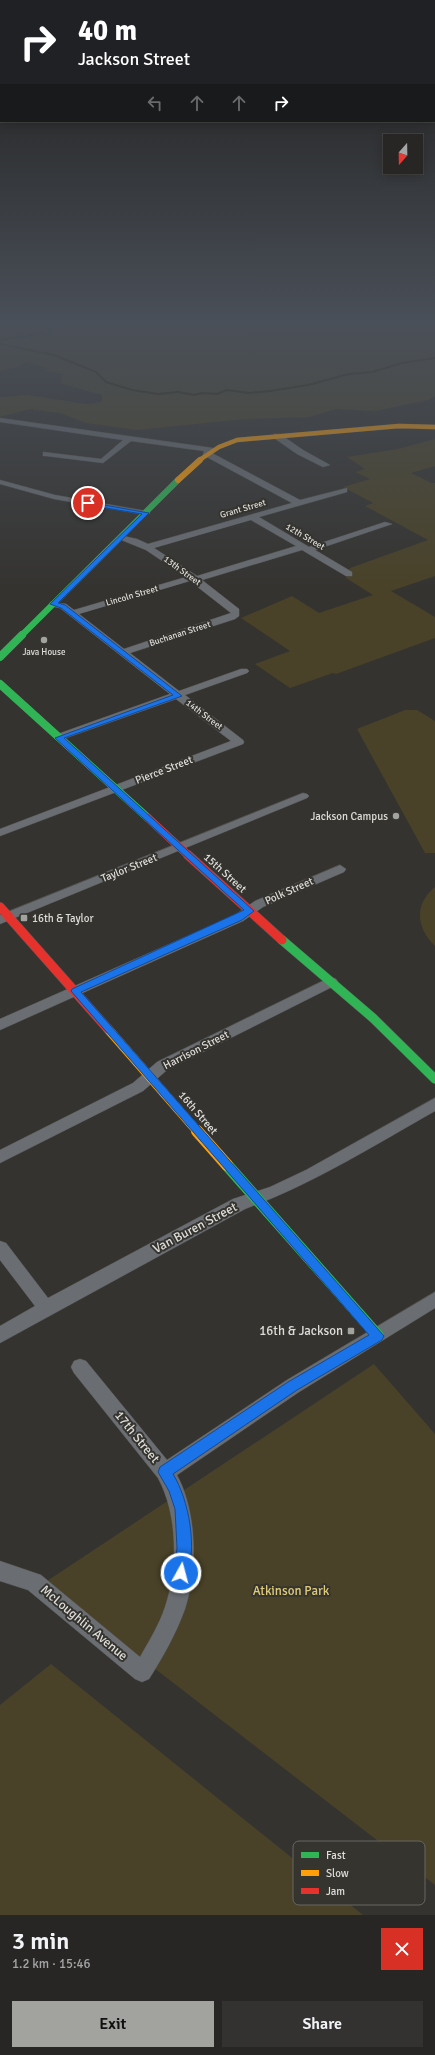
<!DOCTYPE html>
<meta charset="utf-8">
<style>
:root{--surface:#272624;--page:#333231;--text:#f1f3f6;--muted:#a4a5a6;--line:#434341;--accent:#a2a29e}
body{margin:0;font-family:Signika,sans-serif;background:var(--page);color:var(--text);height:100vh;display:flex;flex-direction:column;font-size:15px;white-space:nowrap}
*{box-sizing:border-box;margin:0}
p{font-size:13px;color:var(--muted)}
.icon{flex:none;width:22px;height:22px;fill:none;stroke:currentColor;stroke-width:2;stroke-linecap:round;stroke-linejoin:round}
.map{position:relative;height:1915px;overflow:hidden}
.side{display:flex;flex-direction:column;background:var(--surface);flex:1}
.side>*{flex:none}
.guide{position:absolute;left:0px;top:0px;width:435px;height:122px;box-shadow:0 2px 10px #0003,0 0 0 1px var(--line);background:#202124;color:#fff;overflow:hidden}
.needle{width:26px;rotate:200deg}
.fabs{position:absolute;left:383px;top:134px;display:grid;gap:8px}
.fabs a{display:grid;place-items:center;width:40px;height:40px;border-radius:0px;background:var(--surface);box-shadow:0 2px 10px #0003,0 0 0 1px var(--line);font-size:20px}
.pin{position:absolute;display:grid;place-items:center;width:34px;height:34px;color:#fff;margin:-17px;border:2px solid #fff;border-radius:50%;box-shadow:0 1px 4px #0007}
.me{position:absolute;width:44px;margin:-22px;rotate:7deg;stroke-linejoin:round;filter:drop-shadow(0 0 3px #0008)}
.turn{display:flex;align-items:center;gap:14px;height:84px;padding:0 12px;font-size:18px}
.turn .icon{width:52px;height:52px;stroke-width:2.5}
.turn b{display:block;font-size:28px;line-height:34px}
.lanes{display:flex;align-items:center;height:38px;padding:0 12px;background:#0003;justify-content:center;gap:20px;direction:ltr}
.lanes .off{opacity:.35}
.round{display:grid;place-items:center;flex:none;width:42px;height:42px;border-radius:0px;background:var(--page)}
.headline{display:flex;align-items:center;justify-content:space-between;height:68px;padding:0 12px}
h1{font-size:24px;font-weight:600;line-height:30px}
.primary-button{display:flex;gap:8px;margin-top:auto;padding:8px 12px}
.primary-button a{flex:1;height:46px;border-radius:0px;background:var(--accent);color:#111;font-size:16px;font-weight:600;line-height:46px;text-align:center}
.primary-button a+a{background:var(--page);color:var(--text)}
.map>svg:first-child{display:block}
.green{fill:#494228}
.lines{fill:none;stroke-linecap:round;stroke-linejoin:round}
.stream{stroke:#2c250c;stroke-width:2}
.street-casing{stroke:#52524f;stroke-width:1}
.fast-far3-casing{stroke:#52524f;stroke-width:6}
.fast-far2-casing{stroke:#52524f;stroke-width:8}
.fast-far1-casing{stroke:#52524f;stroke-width:10}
.fast-casing{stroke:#52524f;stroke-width:12}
.slow-far3-casing{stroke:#52524f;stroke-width:5}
.slow-far2-casing{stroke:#52524f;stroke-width:6}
.slow-far1-casing{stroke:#52524f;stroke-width:10}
.slow-casing{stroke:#52524f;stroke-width:12}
.jam-far1-casing{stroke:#52524f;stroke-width:8}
.jam-casing{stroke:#52524f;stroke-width:10}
.street{fill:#6a6e73;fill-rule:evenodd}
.fast-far3{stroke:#30b455;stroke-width:6}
.fast-far2{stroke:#30b455;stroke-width:8}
.fast-far1{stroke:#30b455;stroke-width:9}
.fast{stroke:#30b455;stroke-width:12}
.slow-far3{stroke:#ff9f0a;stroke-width:4.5}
.slow-far2{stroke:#ff9f0a;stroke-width:6}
.slow-far1{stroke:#ff9f0a;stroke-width:9}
.slow{stroke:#ff9f0a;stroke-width:12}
.jam-far1{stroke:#e5322d;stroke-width:8}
.jam{stroke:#e5322d;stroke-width:9}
.route{fill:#1a73e8;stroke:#114b97}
.poi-dot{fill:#a2a29e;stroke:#35342f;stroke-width:1.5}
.labels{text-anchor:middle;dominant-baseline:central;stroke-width:4;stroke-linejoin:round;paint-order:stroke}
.far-street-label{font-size:9px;fill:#deddda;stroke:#35342f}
.far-poi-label{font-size:9px;fill:#deddda;stroke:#35342f}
.street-label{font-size:11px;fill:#deddda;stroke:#35342f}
.poi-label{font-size:11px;fill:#deddda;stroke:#35342f;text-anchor:end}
.near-street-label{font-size:13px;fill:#deddda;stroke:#35342f}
.near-poi-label{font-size:13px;fill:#deddda;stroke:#35342f;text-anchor:end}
.near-park-label{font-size:13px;fill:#dfcb7a;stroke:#35342f}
.key{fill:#35342f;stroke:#686762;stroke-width:1}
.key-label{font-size:11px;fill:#deddda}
</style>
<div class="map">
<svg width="435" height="1915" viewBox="0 0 435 1915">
<rect width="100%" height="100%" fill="#343330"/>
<path class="green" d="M0 322H435V396L428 400 375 411 336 409 309 417 245 419 137 430 86 423 60 413 30 409 0 417V397L28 395 86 404 102 402V395L60 383 62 374 44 371 48 368 25 362 18 367 0 371Z
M435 439V466L411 473 432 483H435V576L391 591 435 617V638L336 674 333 673 290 688 255 664 290 651 241 618 292 596 319 613 373 595 346 578 350 568 428 540 365 506 373 503 343 487 370 479 355 472 365 469 347 457 398 449Z
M405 710H417L435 721V853H425L357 729Z
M435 887V946C416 928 414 904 435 887Z
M374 1364 435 1434V1885L44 1583Z
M51 1664 363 1915H0V1705Z"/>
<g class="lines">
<path class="stream" d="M0 340 28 336 72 322
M0 344 54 355 96 372 106 382 132 390 158 394 178 392 194 395 202 393 217 394 227 390 249 393 270 391 308 385 349 374 372 372 402 363 435 358"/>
<g class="street-casing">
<path id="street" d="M0 418 213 448 214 450 210 452 300 500 347 488V492L259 517 309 547 385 522 392 524 315 550 352 572V576H346L302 550 202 580 239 609V616L235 619 130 653 179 691 241 669H247L249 671 247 673 185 695 243 740 244 742 243 744 0 836V829L231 741 176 699 63 739H55L54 737 55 735 170 694 60 608 50 606V602L66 604 74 610 186 577 146 550 119 539V535L137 539 148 544 292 503 203 455 204 451 131 441 103 463 46 456H43V452L101 459 123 440 0 422ZM251 520 296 546 197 576 154 548ZM190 581 231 613 124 649 79 614Z
M274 434H280L303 450 330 465 323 467 297 454 274 438Z
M0 480 55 495 146 511 150 513 146 515 54 499 0 484Z
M303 793 307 794 309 796 307 798 0 924V915Z
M340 865 346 869 344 872 263 907 243 921 0 1030V1019L235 915 255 901Z
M331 977 336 979 338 982 336 985 167 1070 143 1091 0 1163V1150L133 1083 157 1062Z
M435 1098V1111C373 1146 313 1184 245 1209L0 1343V1326L35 1306 0 1260V1241L6 1243 48 1298 233 1199 270 1187 306 1170Z
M435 1292V1308L299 1392 177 1475C197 1512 198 1569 185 1609 176 1634 163 1657 149 1679L142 1682 135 1679 28 1590 0 1581V1561L41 1575 140 1657C149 1641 159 1625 165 1607 178 1568 178 1515 158 1478L74 1373 71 1367 74 1361 80 1359 86 1361 167 1460 287 1380Z"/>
</g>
<g class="fast-far3-casing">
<path id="fast-far3" d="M21 636 178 480"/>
</g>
<g class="fast-far2-casing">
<path id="fast-far2" d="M0 657 22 635
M0 684 148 818"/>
</g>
<g class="fast-far1-casing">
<path id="fast-far1" d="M282 940 373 1018 435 1079"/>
</g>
<g class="fast-casing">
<path id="fast" d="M227 1165 378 1336"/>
</g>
<g class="slow-far3-casing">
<path id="slow-far3" d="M198 461 219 447 237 440 399 426 435 427"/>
</g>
<g class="slow-far2-casing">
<path id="slow-far2" d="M178 480 200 460"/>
</g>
<g class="slow-far1-casing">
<path id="slow-far1" d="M108 1029 198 1132"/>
</g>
<g class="slow-casing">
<path id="slow" d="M197 1131 227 1165"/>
</g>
<g class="jam-far1-casing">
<path id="jam-far1" d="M148 818 189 856"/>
</g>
<g class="jam-casing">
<path id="jam" d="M188 855 282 940
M0 907 108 1029"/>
</g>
<use href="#street" class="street"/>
<use href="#fast-far3" class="fast-far3"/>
<use href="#fast-far2" class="fast-far2"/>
<use href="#fast-far1" class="fast-far1"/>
<use href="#fast" class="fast"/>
<use href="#slow-far3" class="slow-far3"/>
<use href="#slow-far2" class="slow-far2"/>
<use href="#slow-far1" class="slow-far1"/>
<use href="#slow" class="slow"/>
<use href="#jam-far1" class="jam-far1"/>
<use href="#jam" class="jam"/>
</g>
<linearGradient id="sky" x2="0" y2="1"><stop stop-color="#1d1c1a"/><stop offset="0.55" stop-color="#4a5059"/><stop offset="1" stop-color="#4a5059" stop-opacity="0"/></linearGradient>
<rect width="435" height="590" fill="url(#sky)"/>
<path class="route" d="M87 502 149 513 58 603 65 605 182 696 64 738 254 911 242 920 81 992 384 1336 382 1340 297 1390 173 1474C189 1500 198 1549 186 1578L181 1580 176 1578 174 1573 177 1548 175 1509 169 1491 158 1472 160 1467 288 1382 369 1335 71 991 72 989 244 910 55 738 173 695 61 608 50 604 142 514 88 505Z"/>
<g class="poi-dot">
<circle cx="44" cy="640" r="4"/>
<circle cx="396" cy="816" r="4"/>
<rect x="20" y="914" width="8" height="8" rx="2"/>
<rect x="347" y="1327" width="8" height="8" rx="2"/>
</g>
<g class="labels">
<g class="far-street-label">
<text transform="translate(243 509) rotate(-16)">Grant Street</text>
<text transform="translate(305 537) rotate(30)">12th Street</text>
<text transform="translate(182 571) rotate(36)">13th Street</text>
<text transform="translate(132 596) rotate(-16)">Lincoln Street</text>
<text transform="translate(180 634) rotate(-18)">Buchanan Street</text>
<text transform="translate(204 715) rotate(37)">14th Street</text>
</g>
<g class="far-poi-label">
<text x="44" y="652">Java House</text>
</g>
<g class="street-label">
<text transform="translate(164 770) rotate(-21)">Pierce Street</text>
<text transform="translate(129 868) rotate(-22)">Taylor Street</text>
<text transform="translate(225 873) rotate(42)">15th Street</text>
<text transform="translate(289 891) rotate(-24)">Polk Street</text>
<text transform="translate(196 1050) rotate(-27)">Harrison Street</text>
<text transform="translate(198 1113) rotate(49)">16th Street</text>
</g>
<g class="poi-label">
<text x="388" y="816">Jackson Campus</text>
<text x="32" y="918" text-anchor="start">16th &amp; Taylor</text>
</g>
<g class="near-street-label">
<text transform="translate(195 1228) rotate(-28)">Van Buren Street</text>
<text transform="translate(137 1437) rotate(51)">17th Street</text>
<text transform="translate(84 1623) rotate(40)">McLoughlin Avenue</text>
</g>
<g class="near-poi-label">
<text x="343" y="1331">16th &amp; Jackson</text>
</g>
<g class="near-park-label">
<text x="291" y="1591">Atkinson Park</text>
</g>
</g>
<rect x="293" y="1841" width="132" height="64" rx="6" class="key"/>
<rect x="301" y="1852" width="18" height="6" fill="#30b455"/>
<rect x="301" y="1870" width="18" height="6" fill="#ff9f0a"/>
<rect x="301" y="1888" width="18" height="6" fill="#e5322d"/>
<g class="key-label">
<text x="326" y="1859">Fast</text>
<text x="326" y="1877">Slow</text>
<text x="326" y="1895">Jam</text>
</g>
</svg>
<div class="fabs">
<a><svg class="needle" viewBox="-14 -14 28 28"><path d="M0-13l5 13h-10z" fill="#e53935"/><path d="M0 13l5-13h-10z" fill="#a4a5a6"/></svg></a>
</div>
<div class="pin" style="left:88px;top:503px;background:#d93025"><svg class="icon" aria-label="arrive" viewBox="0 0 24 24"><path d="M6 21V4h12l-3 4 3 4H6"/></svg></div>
<svg class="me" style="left:181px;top:1573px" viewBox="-20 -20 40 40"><circle r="17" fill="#1a73e8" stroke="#fff" stroke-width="3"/><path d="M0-11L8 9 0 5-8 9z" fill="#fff"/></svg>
<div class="guide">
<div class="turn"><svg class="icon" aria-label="right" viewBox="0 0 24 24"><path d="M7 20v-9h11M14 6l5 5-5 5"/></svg><div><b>40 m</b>Jackson Street</div></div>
<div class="lanes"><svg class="icon off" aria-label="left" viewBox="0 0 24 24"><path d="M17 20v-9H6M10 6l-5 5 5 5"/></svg><svg class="icon off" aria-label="ahead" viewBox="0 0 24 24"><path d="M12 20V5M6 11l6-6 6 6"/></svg><svg class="icon off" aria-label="ahead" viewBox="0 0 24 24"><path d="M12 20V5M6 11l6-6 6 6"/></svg><svg class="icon" aria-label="right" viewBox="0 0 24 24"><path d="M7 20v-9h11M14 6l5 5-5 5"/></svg></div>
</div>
</div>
<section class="side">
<div class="headline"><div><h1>3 min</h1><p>1.2 km · 15:46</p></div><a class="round" style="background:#d93025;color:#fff"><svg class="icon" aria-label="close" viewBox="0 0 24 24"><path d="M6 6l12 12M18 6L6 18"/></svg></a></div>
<div class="primary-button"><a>Exit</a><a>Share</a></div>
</section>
